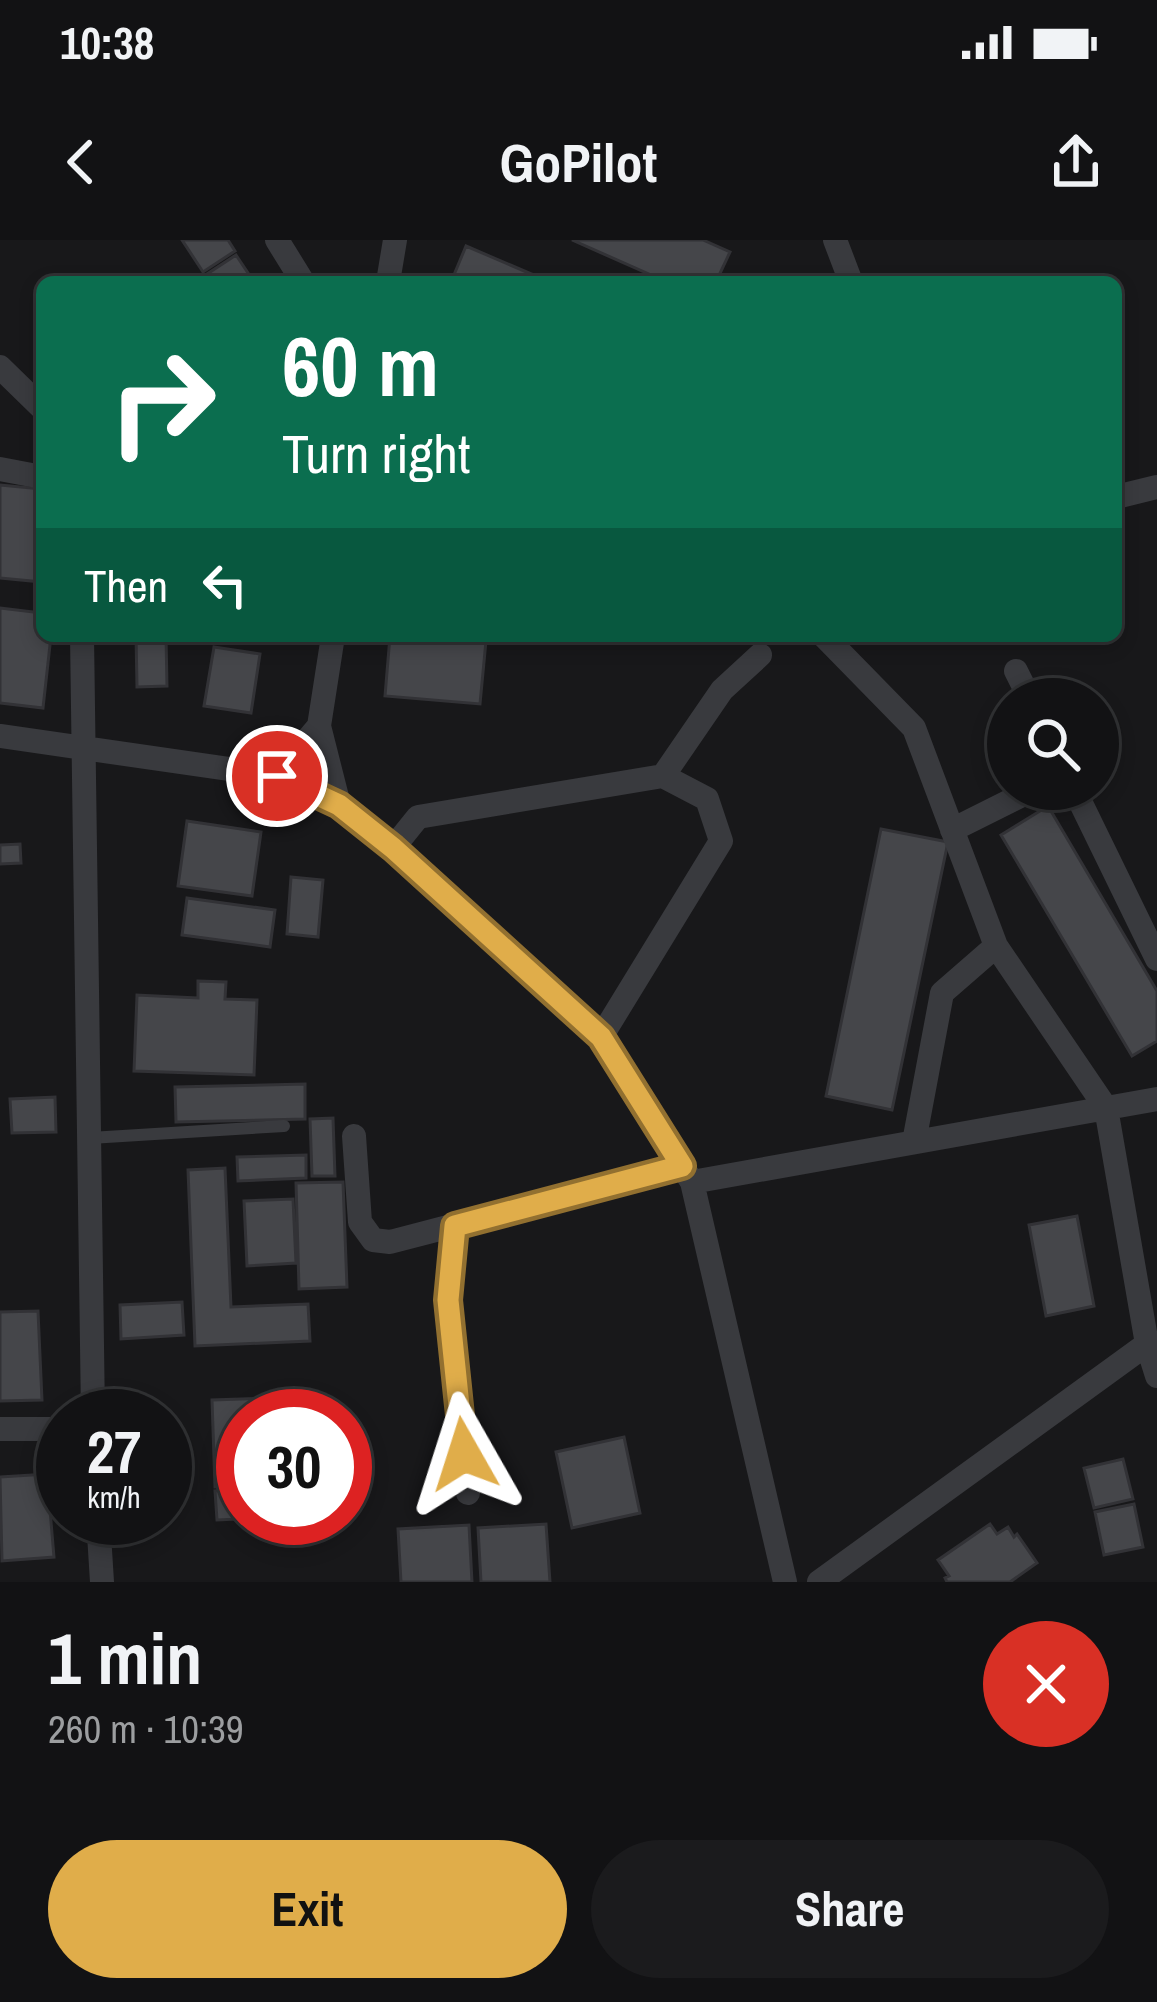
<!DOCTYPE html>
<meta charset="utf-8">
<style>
:root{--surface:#121214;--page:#1b1b1d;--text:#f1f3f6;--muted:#9c9ea0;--line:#313234;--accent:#e0ad4a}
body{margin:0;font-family:"Archivo Narrow",sans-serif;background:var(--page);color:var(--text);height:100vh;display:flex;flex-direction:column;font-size:45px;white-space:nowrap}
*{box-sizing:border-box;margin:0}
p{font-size:39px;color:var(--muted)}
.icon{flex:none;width:66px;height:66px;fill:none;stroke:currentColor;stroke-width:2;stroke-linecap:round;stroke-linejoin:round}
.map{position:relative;height:1342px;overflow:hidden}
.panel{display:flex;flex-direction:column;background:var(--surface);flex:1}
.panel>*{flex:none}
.banner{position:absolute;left:36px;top:36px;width:1086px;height:366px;border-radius:18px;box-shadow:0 6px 18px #0003,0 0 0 3px var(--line);background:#0b6e4f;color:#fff;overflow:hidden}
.controls{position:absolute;left:987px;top:438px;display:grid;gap:24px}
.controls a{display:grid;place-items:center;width:132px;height:132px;border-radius:50%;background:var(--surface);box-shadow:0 6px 18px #0003,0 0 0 3px var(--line);font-size:60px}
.speed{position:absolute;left:36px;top:1149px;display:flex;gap:24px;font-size:60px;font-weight:700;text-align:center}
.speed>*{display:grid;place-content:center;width:156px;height:156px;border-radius:50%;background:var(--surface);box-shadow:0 6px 18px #0003,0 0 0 3px var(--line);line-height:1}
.speed small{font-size:30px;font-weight:400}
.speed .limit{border:18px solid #d22;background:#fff;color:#111}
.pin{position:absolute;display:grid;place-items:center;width:102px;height:102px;color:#fff;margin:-51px;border:6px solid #fff;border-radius:50%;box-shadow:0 3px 12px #0007}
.me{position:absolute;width:132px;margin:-66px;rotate:354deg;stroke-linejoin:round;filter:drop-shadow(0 0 9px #0008)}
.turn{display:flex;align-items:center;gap:42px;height:252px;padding:0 48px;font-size:54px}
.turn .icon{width:156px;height:156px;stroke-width:2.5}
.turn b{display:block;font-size:84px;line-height:102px}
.then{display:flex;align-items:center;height:114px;padding:0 48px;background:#0003;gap:24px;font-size:45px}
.round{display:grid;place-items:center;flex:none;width:126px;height:126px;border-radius:63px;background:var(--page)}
.overview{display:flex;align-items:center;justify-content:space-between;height:204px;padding:0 48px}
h1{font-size:72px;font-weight:700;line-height:90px}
.primary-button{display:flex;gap:24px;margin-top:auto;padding:24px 48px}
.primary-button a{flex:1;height:138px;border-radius:72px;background:var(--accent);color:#111;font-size:48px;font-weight:700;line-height:138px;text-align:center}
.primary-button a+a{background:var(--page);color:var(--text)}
.status{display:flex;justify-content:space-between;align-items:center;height:84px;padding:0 60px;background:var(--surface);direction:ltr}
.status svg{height:33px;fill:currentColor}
header{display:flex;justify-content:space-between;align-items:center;height:156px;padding:0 48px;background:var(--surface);font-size:54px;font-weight:700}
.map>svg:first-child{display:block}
.building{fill:#45464a;stroke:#323236;stroke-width:3}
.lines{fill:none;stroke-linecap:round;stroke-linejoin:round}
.lane{stroke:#393a3e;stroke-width:12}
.street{stroke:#393a3e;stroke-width:24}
.route-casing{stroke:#927030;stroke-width:30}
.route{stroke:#e0ad4a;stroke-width:21}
</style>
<div class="status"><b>10:38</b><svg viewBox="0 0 49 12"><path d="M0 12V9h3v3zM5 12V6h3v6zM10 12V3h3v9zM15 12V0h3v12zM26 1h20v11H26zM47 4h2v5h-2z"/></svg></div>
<header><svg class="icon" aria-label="back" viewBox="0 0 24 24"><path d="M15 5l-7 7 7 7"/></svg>GoPilot<svg class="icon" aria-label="share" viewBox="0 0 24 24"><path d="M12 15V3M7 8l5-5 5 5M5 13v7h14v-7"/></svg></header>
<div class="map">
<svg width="1157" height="1342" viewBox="0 0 1157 1342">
<rect width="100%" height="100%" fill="#18181a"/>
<path class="building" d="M182 0H228L235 11 203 32Z
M572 0H703L730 12 716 42H667Z
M466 6 550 42H451Z
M236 15 254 42H208L204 36Z
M0 245 42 249V342L0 338Z
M0 368 42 373V396H51L43 468 0 463Z
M136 396H166L167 446 137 447Z
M390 396 486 401 480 464 385 456Z
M214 407 260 414 251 473 204 466Z
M1048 566 1157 751V801L1132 816 1001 595Z
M187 581 261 592 252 656 178 646Z
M881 589 948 602 892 870 826 856Z
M20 604 21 623 0 624V605Z
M291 637 323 640 318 697 287 694Z
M187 658 275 670 270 707 182 695Z
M198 741 226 742 225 759 257 760 254 835 134 831 137 755 198 758Z
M305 844V879L176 882 175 847Z
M55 857 56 892 12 893 10 859Z
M333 878 335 936H312L310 879Z
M306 915V938L238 941 237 917Z
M225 928 231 1067 308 1064 310 1101 195 1106 188 930Z
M343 942 347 1047 299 1049 296 943Z
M293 959 296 1023 247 1026 244 961Z
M1077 976 1094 1066 1046 1076 1029 985Z
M182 1062 184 1095 121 1099 120 1065Z
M38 1071 42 1160 0 1161V1072Z
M267 1158 268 1176H243V1246L215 1247 212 1160Z
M624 1197 640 1273 572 1288 556 1212Z
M1123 1219 1133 1259 1094 1268 1084 1228Z
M47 1234 54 1317 2 1321 0 1237Z
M243 1249V1278H262L217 1280 215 1251Z
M1134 1264 1143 1307 1104 1315 1095 1272Z
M546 1284 550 1342H481L478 1288Z
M990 1284 997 1294 1008 1287 1014 1297 1017 1294 1037 1323 1010 1342H947L945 1338 949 1336 938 1320Z
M469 1285 472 1342H401L398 1289Z"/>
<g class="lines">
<path class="lane" d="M90 898 284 886"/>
<path class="street" d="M277 0 303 42
M835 0 851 42
M388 42 395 0
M0 127 42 168
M0 229 42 237
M1116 257 1157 247
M82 396 93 1176
M333 396 319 486 339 565
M824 396 914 488 996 706 1106 868 1147 1104 1157 1136
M1016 431 1030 459
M0 496 277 536 339 565 393 608 601 797 692 942 785 1342
M277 536 319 486
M663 536 722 450 760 415
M1074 549 1157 719
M952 590 1034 549
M393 608 418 577 663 536 707 559 721 601 601 797
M354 896 360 982 373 1000 390 1002 682 926
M914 902 942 753 996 706
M692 942 1157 859
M455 986 448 1061 468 1253
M0 1189H63
M98 1278 102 1342
M819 1342 1147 1104"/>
</g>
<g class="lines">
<g class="route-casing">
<path id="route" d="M277 536 339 565 393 608 601 797 682 926 455 986 448 1060 464 1214"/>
</g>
<use href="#route" class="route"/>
</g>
</svg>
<div class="controls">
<a><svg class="icon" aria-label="search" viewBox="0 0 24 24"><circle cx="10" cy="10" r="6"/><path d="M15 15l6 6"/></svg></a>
</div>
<div class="speed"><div>27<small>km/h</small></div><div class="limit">30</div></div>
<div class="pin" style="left:277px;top:536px;background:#d93025"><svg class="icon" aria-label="arrive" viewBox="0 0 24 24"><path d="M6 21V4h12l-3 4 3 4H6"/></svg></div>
<svg class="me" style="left:464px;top:1214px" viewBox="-20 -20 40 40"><path d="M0-17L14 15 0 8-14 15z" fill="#e0ad4a" stroke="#fff" stroke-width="4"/></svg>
<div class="banner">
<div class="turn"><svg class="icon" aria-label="right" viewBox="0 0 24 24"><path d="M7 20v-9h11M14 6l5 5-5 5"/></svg><div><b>60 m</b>Turn right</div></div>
<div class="then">Then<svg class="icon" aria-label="left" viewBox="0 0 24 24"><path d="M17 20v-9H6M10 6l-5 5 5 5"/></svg></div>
</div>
</div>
<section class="panel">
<div class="overview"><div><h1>1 min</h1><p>260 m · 10:39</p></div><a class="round" style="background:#d93025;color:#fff"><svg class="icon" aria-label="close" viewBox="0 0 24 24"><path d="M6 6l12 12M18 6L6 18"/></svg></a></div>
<div class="primary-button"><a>Exit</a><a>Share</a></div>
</section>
